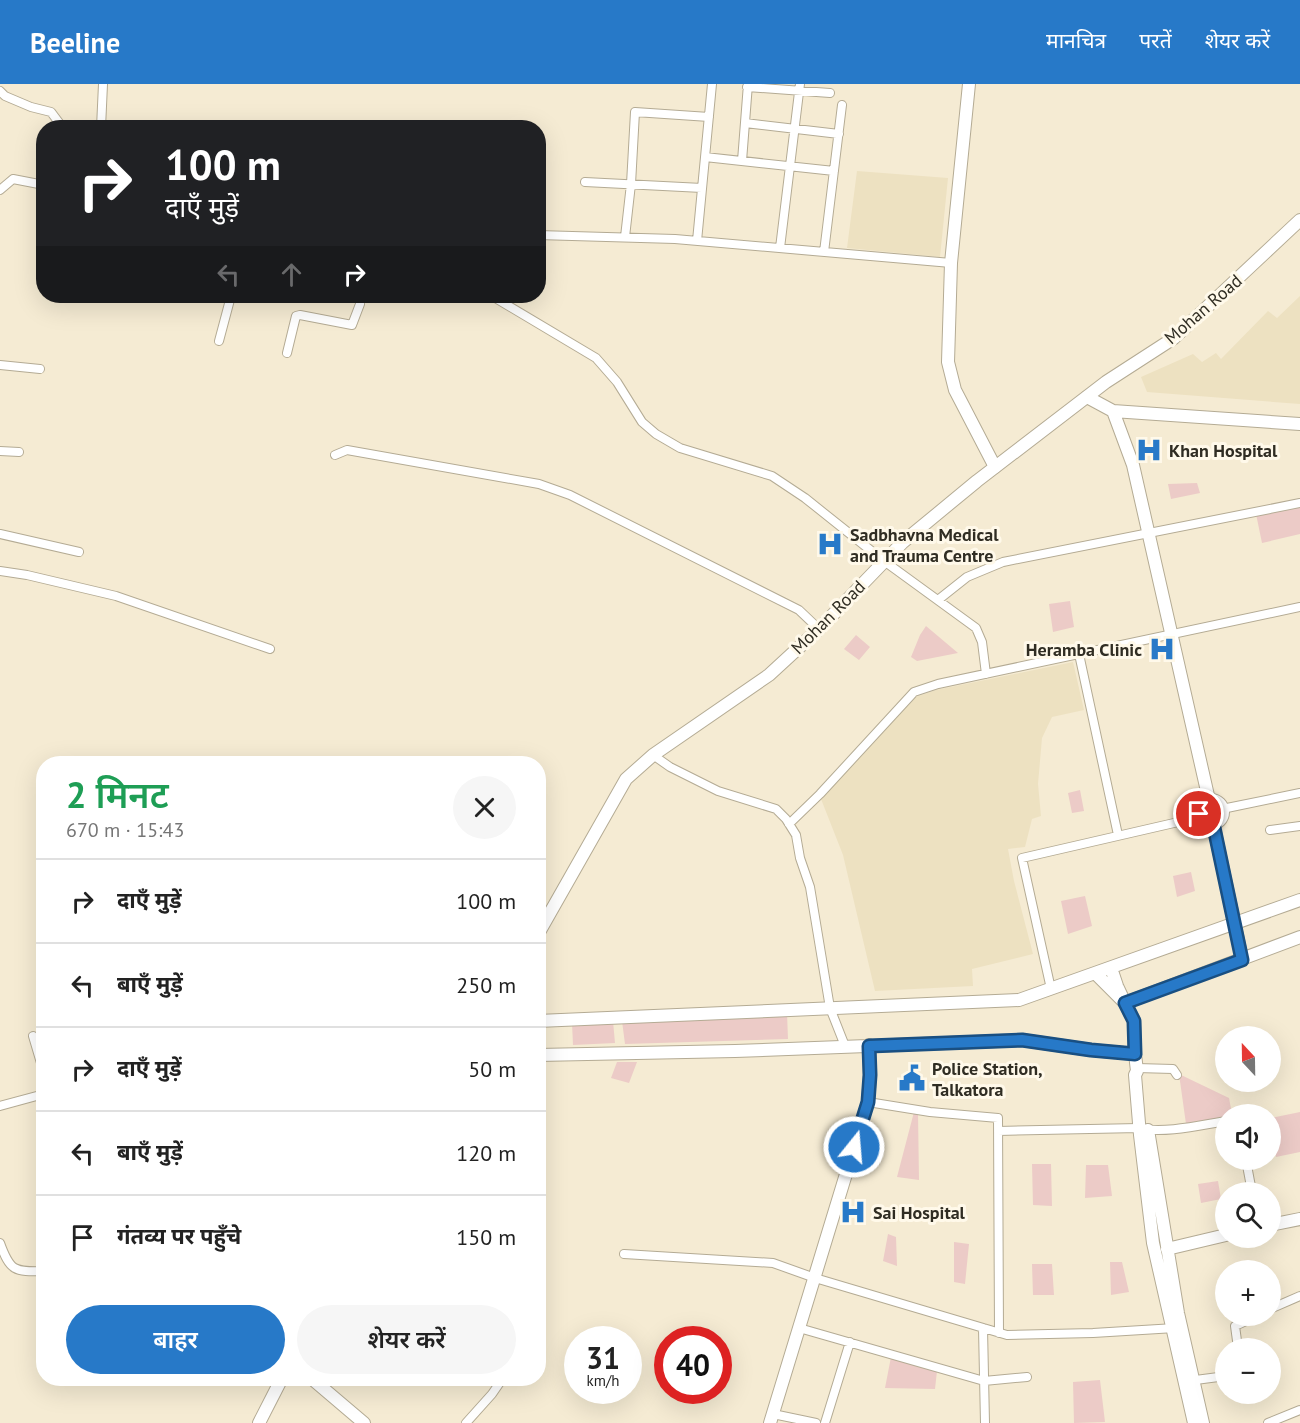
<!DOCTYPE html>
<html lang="hi">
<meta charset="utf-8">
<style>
:root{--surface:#fff;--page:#f6f6f6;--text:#222;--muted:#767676;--line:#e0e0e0;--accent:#2779c8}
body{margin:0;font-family:"PT Sans","Noto Sans Devanagari",sans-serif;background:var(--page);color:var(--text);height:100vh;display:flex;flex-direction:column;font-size:22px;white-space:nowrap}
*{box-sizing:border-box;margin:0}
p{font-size:20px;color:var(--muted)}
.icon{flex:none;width:33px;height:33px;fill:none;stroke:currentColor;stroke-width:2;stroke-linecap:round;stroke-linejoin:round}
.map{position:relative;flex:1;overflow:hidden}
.side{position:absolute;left:36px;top:672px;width:510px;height:630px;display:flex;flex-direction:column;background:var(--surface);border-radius:24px;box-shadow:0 6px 24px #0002}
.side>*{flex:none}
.banner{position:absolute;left:36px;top:36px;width:510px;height:183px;border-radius:24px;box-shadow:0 6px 24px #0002;background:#202124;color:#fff;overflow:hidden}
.needle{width:39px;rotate:338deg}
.tools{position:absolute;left:1215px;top:942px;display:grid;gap:12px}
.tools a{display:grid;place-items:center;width:66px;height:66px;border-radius:50%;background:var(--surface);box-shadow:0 6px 24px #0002;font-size:30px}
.speed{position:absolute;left:564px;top:1242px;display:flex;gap:12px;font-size:30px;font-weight:700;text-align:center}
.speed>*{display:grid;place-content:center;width:78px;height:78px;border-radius:50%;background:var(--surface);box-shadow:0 6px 24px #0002;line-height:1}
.speed small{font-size:15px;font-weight:400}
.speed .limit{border:9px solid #d22;background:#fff;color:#111}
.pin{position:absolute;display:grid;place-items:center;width:51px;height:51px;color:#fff;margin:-26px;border:3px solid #fff;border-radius:50%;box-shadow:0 2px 6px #0007}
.me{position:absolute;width:66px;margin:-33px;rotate:17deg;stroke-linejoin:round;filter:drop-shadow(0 0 4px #0008)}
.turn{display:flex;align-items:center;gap:21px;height:126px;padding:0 30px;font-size:27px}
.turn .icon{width:78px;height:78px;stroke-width:2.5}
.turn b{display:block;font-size:42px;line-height:51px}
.lanes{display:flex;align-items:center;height:57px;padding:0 30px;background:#0003;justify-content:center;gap:30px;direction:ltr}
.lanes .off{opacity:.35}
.round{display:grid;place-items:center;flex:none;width:63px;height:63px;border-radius:32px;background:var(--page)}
.summary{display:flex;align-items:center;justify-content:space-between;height:102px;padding:0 30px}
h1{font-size:36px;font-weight:600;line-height:45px;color:#1e9e55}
.primary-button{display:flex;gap:12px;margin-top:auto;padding:12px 30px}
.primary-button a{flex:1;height:69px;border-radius:36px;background:var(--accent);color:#fff;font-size:24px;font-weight:600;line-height:69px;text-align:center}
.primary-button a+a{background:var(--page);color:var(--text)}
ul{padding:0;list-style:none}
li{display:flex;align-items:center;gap:18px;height:84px;padding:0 30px;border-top:2px solid var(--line)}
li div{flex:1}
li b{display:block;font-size:22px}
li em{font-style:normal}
header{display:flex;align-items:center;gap:36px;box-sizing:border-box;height:84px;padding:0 30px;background:var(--accent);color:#fff}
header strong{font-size:28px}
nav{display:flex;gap:33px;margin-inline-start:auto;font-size:21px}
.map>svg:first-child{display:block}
.built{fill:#ede1c1}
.green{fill:#eccbc7}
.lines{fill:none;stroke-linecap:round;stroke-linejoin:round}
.street-casing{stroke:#b4ab94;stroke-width:10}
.secondary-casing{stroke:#b4ab94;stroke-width:14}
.primary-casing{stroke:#b4ab94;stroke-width:14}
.street{stroke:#fff;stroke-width:8}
.secondary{stroke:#fff;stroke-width:12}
.primary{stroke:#fff;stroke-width:12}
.route-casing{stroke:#194f82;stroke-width:15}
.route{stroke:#2779c8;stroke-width:10}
.labels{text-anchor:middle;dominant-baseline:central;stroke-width:6;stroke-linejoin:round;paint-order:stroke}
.street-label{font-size:18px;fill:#302d23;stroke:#fff9ea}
.poi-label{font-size:18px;font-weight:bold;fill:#302d23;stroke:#fff9ea;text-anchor:start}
</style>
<header>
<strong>Beeline</strong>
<nav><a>मानचित्र</a><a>परतें</a><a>शेयर करें</a></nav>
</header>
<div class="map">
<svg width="1300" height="1339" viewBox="0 0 1300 1339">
<rect width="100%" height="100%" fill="#f5ebd3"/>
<path class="built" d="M857 87 948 94 940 173 847 164Z
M1300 212V320L1147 308 1141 293 1193 270 1202 278 1216 269 1221 275 1268 227 1277 234Z
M1073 578 1084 626 1052 633 1042 654 1038 700 1041 732 1032 735 1025 763 1008 765 1014 797 1033 870 972 885 973 902 875 907 843 771 821 715 916 613 936 606Z"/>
<path class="green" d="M1197 399 1200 409 1171 415 1168 400Z
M1300 421V450L1262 459 1256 430Z
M1070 517 1074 543 1053 548 1049 520Z
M926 542 958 569 917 577 911 573 920 551Z
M856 551 870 563 859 576 844 565Z
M1080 706 1084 727 1072 729 1068 709Z
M1191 788 1195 807 1177 813 1173 792Z
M1085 812 1092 842 1068 850 1061 817Z
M787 929 788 955 625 960 622 937Z
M613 937 615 959 573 961 572 939Z
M617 978H637L629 999 611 994Z
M1179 990 1229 1014 1232 1030H1226L1225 1034 1186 1040Z
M914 1028 918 1029 919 1096 897 1093Z
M1300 1028V1068L1276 1073 1271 1046V1034Z
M1032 1080H1051L1052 1122 1033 1121Z
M1086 1081H1108L1112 1112 1085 1114Z
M1218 1097 1221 1115 1201 1119 1198 1100Z
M888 1150 896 1153 897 1182 883 1177Z
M954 1158 969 1160 965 1200 954 1198Z
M1110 1178H1122L1129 1208 1111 1211Z
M1032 1180H1052L1054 1211H1033Z
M891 1273 937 1287 935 1305 885 1304Z
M1100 1296 1105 1338 1074 1339 1073 1298Z"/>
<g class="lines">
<g class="street-casing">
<path id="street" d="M747 3 830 9
M0 7 5 12 31 23 51 28 63 44
M745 39 839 50
M101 44 103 0
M705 73 834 87
M742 77 748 0
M585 98 702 104
M0 106 13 95 44 101
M538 151 675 155 951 179
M625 153 631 100 635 28 709 33
M697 157 712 0
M780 164 800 0
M824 168 842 21
M492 212 596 274 617 298 642 338 656 350 680 364 772 392 805 414 884 477 976 544 982 558 986 590
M219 257 231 212
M287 269 296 232 300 231 352 241 360 220
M0 281 40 285
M0 367 19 368
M335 371 347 366 539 400 570 411 799 526 819 545
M0 450 79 468
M0 487 27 491 116 512 270 565
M938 516 967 493 1003 478 1300 419
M1079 570 1118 751
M653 671 670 683 718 707 776 725 786 735 796 751 800 774 810 803 830 924 845 962
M1222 725 1300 709
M789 740 820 710 914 608 938 600 1300 523
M1270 746 1300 742
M1051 905 1022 774 1200 733
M33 952 44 989
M1137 984 1173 985 1177 991
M868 1018 930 1028 998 1034 999 1249
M0 1022 44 1010
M998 1047 1139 1044C1163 1050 1201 1041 1226 1037
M1246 1076 1252 1108
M0 1159C10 1187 14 1188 44 1187
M624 1170 773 1179 815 1194 1007 1251 1093 1249 1175 1244
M1270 1225 1300 1212
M799 1244 984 1297 1027 1293
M983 1244 985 1339
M1238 1264 1235 1242 1257 1232
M1188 1297 1226 1292
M773 1330 816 1339
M466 1339 492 1310 503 1294
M825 1339 850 1258
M1268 1339 1300 1326"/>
</g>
<g class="secondary-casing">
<path id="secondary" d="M969 0 951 179 948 278 955 306 995 383
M1087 313 1113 327 1300 340
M1113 327 1133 381 1209 716
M1199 728a12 12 0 1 1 24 0a12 12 0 1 1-24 0Z
M1213 739 1242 875
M1111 884 1117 902 1125 919 1300 853
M1096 890 1125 919 1134 937 1135 970 1137 987 1135 991 1140 1051 1153 1159 1194 1339
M538 937 1019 916 1300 816
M538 971 735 967 1022 956 1091 966 1135 970
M1148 1046 1178 1229 1203 1339
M1270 1141 1300 1135
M1167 1165 1226 1151
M311 1294 364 1339
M770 1339 868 1018 870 991 869 961"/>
</g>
<g class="primary-casing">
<path id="primary" d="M538 850 626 695 653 671 769 591 819 545 903 458 977 397 1106 298 1174 254 1300 136
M259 1339 282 1294"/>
</g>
<use href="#street" class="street"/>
<use href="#secondary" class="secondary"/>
<use href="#primary" class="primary"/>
</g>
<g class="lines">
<g class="route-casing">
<path id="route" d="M854 1063 868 1018 870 991 869 962 1022 956 1091 966 1135 970 1134 937 1125 919 1242 876 1213 739C1206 739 1202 736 1199 730"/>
</g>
<use href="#route" class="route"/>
</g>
<defs>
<g id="hospital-bare" transform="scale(2.07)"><path d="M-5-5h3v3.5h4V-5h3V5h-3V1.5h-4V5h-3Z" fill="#2779c8" stroke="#fff9ea" stroke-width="2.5" paint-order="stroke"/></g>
<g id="civic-bare" transform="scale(2.07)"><path d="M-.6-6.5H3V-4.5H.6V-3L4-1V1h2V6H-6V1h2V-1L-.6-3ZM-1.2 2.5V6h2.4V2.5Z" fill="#2779c8" stroke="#fff9ea" stroke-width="2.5" paint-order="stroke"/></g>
</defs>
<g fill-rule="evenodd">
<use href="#hospital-bare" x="1149" y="366"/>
<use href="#hospital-bare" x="830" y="460"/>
<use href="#hospital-bare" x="1162" y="565"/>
<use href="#civic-bare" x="912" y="994"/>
<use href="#hospital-bare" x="853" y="1128"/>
</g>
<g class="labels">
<g class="street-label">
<text transform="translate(1203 225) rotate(-41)">Mohan Road</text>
<text transform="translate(828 533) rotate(-45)">Mohan Road</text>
</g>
<g class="poi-label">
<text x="1169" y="366">Khan Hospital</text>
<text x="850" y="450">Sadbhavna Medical<tspan x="850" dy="21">and Trauma Centre</tspan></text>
<text x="1142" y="565" text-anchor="end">Heramba Clinic</text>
<text x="932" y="984">Police Station,<tspan x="932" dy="21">Talkatora</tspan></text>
<text x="873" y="1128">Sai Hospital</text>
</g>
</g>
</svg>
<div class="tools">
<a><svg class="needle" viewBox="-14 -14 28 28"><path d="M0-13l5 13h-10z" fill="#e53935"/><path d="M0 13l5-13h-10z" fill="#767676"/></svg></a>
<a><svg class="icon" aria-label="sound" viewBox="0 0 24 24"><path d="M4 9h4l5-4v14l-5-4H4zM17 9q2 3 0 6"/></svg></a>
<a><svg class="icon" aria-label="search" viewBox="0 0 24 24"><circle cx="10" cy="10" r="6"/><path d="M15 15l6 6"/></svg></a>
<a>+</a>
<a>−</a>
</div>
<div class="speed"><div>31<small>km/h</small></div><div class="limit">40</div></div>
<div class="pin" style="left:1199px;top:730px;background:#d93025"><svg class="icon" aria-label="arrive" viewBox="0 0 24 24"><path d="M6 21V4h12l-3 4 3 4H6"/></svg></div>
<svg class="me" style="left:854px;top:1063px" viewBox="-20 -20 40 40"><circle r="17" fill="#2779c8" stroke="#fff" stroke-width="3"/><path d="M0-11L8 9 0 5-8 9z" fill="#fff"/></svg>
<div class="banner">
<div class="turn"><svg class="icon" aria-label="right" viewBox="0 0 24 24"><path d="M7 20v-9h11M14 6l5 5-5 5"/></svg><div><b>100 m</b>दाएँ मुड़ें</div></div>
<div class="lanes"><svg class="icon off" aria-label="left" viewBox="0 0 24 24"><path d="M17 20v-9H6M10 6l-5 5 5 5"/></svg><svg class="icon off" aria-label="ahead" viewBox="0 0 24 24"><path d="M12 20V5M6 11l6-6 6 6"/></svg><svg class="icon" aria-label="right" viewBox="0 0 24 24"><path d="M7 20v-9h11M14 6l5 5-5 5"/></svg></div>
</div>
<section class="side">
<div class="summary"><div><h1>2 मिनट</h1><p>670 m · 15:43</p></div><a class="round"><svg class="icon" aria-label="close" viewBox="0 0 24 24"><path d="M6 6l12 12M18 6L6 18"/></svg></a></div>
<ul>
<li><svg class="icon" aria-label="right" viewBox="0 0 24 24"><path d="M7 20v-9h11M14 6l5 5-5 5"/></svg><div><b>दाएँ मुड़ें</b></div><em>100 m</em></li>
<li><svg class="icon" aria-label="left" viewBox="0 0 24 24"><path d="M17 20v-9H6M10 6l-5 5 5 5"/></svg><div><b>बाएँ मुड़ें</b></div><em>250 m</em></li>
<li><svg class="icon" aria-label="right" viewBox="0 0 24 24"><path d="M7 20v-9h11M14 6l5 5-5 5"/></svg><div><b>दाएँ मुड़ें</b></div><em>50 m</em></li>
<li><svg class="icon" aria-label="left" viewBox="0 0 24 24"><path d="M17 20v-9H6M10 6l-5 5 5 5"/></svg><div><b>बाएँ मुड़ें</b></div><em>120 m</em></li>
<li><svg class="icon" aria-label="arrive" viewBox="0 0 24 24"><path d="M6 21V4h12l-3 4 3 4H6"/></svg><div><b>गंतव्य पर पहुँचे</b></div><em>150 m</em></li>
</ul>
<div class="primary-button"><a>बाहर</a><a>शेयर करें</a></div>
</section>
</div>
